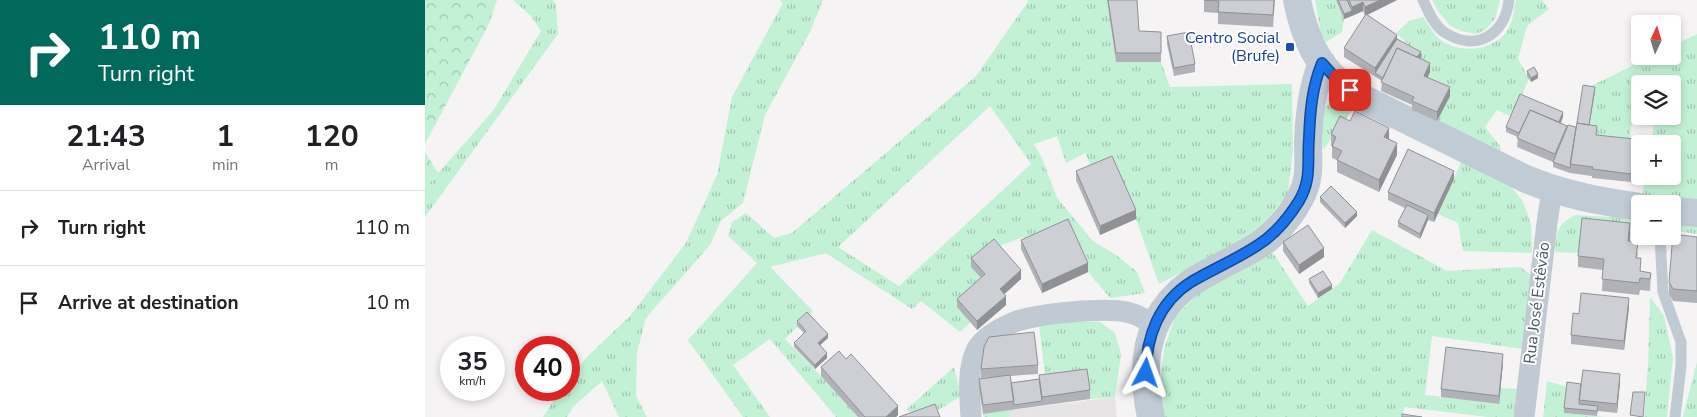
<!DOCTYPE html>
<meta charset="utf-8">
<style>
:root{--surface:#fff;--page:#f2f2f2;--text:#202124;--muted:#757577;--line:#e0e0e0}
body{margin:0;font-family:"Nunito Sans",sans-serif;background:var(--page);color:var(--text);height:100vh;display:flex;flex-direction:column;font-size:19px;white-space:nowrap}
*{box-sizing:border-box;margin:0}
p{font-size:16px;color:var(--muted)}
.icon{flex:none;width:28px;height:28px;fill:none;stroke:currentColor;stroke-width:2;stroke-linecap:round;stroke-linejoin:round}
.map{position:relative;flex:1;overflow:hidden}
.side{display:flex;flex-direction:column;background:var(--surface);width:425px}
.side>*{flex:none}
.guide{background:#00695c;color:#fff;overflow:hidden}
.needle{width:32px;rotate:4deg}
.tools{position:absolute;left:1206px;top:15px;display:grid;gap:10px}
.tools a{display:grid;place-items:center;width:50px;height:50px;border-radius:5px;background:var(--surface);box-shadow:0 2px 8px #0003;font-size:25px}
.speed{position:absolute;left:15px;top:336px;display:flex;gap:10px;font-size:25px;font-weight:700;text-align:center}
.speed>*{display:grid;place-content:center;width:65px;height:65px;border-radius:50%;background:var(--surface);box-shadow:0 2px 8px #0003;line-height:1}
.speed small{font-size:12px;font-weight:400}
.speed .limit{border:8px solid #d22;background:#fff;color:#111}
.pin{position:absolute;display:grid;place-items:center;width:42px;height:42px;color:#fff;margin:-21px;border-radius:10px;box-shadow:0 2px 8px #0006}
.me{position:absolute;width:55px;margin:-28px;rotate:4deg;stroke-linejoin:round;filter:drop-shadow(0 0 4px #0008)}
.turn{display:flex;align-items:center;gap:18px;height:105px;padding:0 15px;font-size:22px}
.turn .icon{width:65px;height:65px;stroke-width:2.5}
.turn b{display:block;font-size:35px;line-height:42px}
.eta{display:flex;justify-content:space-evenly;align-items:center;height:85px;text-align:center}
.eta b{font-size:30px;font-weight:700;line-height:35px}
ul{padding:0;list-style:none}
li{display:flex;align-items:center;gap:15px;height:75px;padding:0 15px;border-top:1px solid var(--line)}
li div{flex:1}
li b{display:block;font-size:19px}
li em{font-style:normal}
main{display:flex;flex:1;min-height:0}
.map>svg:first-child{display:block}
.education{fill:#e6e4e5}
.grass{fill:url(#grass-tufts);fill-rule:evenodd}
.forest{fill:url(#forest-crowns)}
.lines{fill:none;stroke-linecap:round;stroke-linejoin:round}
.lane{stroke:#c1cad2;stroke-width:11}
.street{stroke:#c1cad2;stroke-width:21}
.secondary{stroke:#c1cbd6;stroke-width:28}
.wall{fill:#b0b2b7}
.shaded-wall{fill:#909195}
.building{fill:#cdcfd5;stroke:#909195}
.route-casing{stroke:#114b97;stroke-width:12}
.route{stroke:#1a73e8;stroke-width:9}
.transit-dot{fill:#1a4fb4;stroke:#fff;stroke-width:2}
.labels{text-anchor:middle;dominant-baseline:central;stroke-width:4;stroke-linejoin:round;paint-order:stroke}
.transit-label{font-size:16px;fill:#164399;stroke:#fff;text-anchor:end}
.street-label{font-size:16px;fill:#4a5661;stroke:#fff}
</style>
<main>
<section class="side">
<div class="guide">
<div class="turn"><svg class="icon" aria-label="right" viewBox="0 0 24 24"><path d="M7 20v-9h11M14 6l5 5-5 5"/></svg><div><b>110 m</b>Turn right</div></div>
</div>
<div class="eta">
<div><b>21:43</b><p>Arrival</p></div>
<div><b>1</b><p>min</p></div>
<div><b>120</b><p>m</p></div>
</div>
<ul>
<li><svg class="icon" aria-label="right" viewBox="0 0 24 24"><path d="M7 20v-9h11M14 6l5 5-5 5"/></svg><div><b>Turn right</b></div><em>110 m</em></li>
<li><svg class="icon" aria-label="arrive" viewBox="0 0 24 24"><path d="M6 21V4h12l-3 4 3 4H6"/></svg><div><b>Arrive at destination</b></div><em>10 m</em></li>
</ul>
</section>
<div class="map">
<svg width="1272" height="417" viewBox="0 0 1272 417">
<defs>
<pattern id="grass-tufts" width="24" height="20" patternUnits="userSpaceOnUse" patternTransform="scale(1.25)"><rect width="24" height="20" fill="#c3f1d5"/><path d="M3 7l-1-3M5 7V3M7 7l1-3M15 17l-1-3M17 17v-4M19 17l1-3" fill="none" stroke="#a0c6b0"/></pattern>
<pattern id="forest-crowns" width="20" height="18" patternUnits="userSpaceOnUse" patternTransform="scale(1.25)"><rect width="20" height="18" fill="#c3f1d5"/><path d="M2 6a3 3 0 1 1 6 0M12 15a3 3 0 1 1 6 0" fill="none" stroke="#a0c6b0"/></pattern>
</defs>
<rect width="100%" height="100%" fill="#f5f3f3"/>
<path class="education" d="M690 397 692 417H559L558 414Z"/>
<path class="grass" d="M88 0H128L131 4 133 34 0 217V188L68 111 116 31 106 16Z
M355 0H398L385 32 340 115 318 203 296 221 285 245 221 318 212 353 211 396 222 417H194L177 381 149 406 142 417H118L136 390H144V380L160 359 205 316 261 243 292 175 307 97 358 3Z
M604 0H682L691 62H736L745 87 867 84 868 151 863 193 833 232 734 284 711 219 687 165 669 172 660 153 641 163 632 136 609 144 617 158 632 198 668 241 691 255 712 272 720 293 685 298 663 272 643 228 603 246 598 237 569 248 547 267 560 283 532 307 546 322 535 332 496 301 487 309 401 253 345 267 388 311 360 339 396 376 433 417H411L345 339 308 365 345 417H318L263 340 332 263 303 236 307 222 321 213 349 238 367 233 551 76ZM565 106 606 164 474 286 413 247Z
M890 0H911L919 19 917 32 901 42 896 34Z
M1007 0H1075L1070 19 1060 30 1051 34 1036 31 1025 26 1013 11Z
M1091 0H1117L1124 9 1102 26 1093 59 1104 79 1087 117 1072 110 1060 127 1075 146 1077 158 1010 125 999 84 990 65 996 57 971 33 984 21 998 17C1002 23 1006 30 1011 36 1028 53 1060 53 1078 36 1087 27 1089 12 1091 0Z
M1272 34V202L1217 197 1220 176H1248V144H1226L1229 125 1207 122 1203 147 1163 133 1158 90 1227 56H1248V46ZM1215 84H1248V116H1215Z
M908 102 918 103 928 109 898 150 894 123 898 108Z
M1037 160 1084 184 1097 200 1106 224 1107 253 1038 251 1033 223 1013 214Z
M1150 215 1206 218 1205 235 1154 253 1130 252C1131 232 1131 226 1150 215Z
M1254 224 1272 226V234L1250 231Z
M947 230 1022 271 1095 267 1106 275 1098 349 1007 336 1000 395 1073 404 1075 388 1092 389 1088 417H1063L979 407 978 417H740L734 396 739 349 750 317 776 291 848 253 883 306 915 283Z
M1225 297 1239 316 1248 357 1242 417H1219L1223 365Z
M635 321 675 322 690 333 696 354 690 397 665 399 662 378 621 383 614 325Z
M1272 362V417H1258V416Z
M529 367 536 396 510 412 489 417 482 409Z
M1122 381 1142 387 1139 413 1180 417H1118Z
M589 410 582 417H559L558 414Z"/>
<path class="forest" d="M0 0H72L64 24 0 144Z
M0 152 13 173 0 188Z"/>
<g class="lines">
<path class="lane" d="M998 0C1003 11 1009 25 1019 32 1051 53 1080 35 1084 0
M1235 236 1238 292 1256 342V366L1250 417"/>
<path class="street" d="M546 417C545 397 542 372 550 353 556 337 577 327 592 321 614 314 684 306 705 313 714 315 722 321 730 324
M1099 417 1122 223 1127 190"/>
<path class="secondary" d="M872 0C878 30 889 62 914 82 921 88 929 93 937 98L1101 179C1139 195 1174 201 1215 207
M1248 211 1272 213
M726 417C715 366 719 317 764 284 772 278 781 274 790 269 804 261 820 254 834 245 849 235 865 217 874 200 886 180 883 164 883 141 884 115 887 88 897 63"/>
</g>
<path class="wall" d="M682 0H712L714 31 736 32V62H691Z
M779 0H850L848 27 793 24V13L779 12Z
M911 0H972L942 15 996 57 995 59 1005 72 1003 77 1025 96 1012 121 987 110V105L956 91 957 81 919 57V48L940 16 938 11 919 19Z
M742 36 770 64V72L749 76 742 44Z
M1102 71 1113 78 1106 82 1102 76Z
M1170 91 1164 125 1172 135 1210 148 1206 182 1167 178V176L1145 173 1128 167V162L1092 147 1093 137 1081 132V127L1138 117 1136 123 1142 126 1151 127 1152 123Z
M906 134 964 139 972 155 954 192 912 172V160L907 158V146H906Z
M651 171 711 219 675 235 651 180Z
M1029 179 1009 222 1003 220 995 239 973 227V222L980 208 963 200V192Z
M895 197 932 216 920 228 895 202Z
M1205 235V241L1213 254 1212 258 1216 272 1226 273 1225 291 1215 290 1214 295 1177 291 1178 270 1153 267V256Z
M1272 237V303L1248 301 1244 294V282Z
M596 240 663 272 617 293 596 249Z
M858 242 899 257 874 274 858 251Z
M546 258 596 279 579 294 581 305 552 330 532 307V299L556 278 546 267Z
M884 279 907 289 893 298 884 283Z
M1204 307 1199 350 1146 344V335L1154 314Z
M372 321 403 338 395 345 402 358 390 369 369 347V343L379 333 372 326Z
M1078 363 1074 404 1016 397V389Z
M613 365V374L585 376 586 383 614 379V375L665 390V399L558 414 554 388V379L570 377 556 378V369Z
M396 367 473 415 471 417H433L396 376Z
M1195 382 1192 413 1173 411 1172 416 1139 413V408L1156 384Z"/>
<path class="shaded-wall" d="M955 0H972L940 16V7Z
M938 2V11L927 16V7Z
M927 11V16L919 19V14Z
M972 35V44L950 73V68Z
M996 52V57L990 65V60Z
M1005 63V72L999 84V76Z
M1113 74V78L1106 82V78Z
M1025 87V96L1012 121V112Z
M1170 87V91L1163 133V129Z
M1138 112V117L1132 130V125Z
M964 128V140L959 137Z
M1210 139V148L1206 182V174Z
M972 143V155L954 192V180Z
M1029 171V179L1009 222V213Z
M711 210V219L675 235V226Z
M932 212V216L920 228V223Z
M1003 215V220L995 239V234Z
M1205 223V235L1203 253V241Z
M899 248V257L874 274V265Z
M663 263V272L617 293V284Z
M596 270V279L575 298V289Z
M907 285V289L893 298V293Z
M581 296V305L552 330V321Z
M1204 298V307L1199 350V341Z
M403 334V338L393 347V343Z
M402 353V358L390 369V365Z
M1078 354V363L1074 404V396Z
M1195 374V382L1192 413V404Z
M473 406V415L471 417H461Z"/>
<path class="building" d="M683 0H712L714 31 736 32V53H691Z
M779 0H849L848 15 793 12 794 1Z
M913 0H922L927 11 919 14Z
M924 0H955L940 7 938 2 927 7Z
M941 14 972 35 950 68 919 48Z
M764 32 770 64 749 68 742 36Z
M972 39 996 52 992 57 972 48 958 78 950 73Z
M972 48 1005 63 999 76 1025 87 1012 112 987 101 989 97 956 82Z
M1109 67 1113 74 1106 78 1102 71Z
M1158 85 1170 87 1164 125 1152 123Z
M1095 94 1138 112 1134 122 1105 110 1094 133 1081 127Z
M1105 110 1142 126 1130 154 1092 138Z
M930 111 964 128 959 137 972 143 954 180 912 160 917 151 907 146 911 137 906 134 915 116 925 121Z
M1152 123 1172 126 1171 135 1210 139 1206 174 1167 169 1168 167 1145 164Z
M1143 125 1151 127 1145 168 1128 162Z
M983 149 1029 171 1009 213 963 192Z
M687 156 711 210 675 226 651 171Z
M906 186 932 212 920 223 895 197Z
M982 205 1003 215 995 234 973 222Z
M1157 218 1205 223 1203 241 1213 242 1211 258H1216L1215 271 1226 273 1225 279 1215 278 1214 283 1177 279 1179 259 1153 256Z
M643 219 663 263 617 284 596 240Z
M883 225 899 248 874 265 858 242Z
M1248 234 1272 237V291L1248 289 1244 282Z
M569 239 596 270 575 289 581 296 552 321 532 299 560 274 546 258Z
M898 271 907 285 893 293 884 279Z
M1156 293 1204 298 1199 341 1146 335 1148 313 1154 314Z
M382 312 403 334 393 343 402 353 390 365 369 343 381 331 372 321Z
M609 332 613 365 556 369 559 347 564 337Z
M1021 347 1078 354 1074 396 1016 389Z
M414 351 421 359 426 354 473 406 461 417H440L396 367Z
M662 369 665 390 617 397 614 375Z
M1158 370 1195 374 1192 404 1154 400Z
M585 375 589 401 558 405 554 379Z
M614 379 617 401 589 405 586 383Z
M1142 382 1156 384 1154 404 1173 406 1172 411 1139 408Z
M1208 392H1220L1218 417 1205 415Z
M510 404 515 417H474Z
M977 414 997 417H977Z"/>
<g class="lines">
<g class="route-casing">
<path id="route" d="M721 373C721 337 734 302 766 282 788 269 812 259 833 245 849 235 864 217 874 201 887 179 882 162 884 138 885 112 887 87 897 63L913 81 925 90"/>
</g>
<use href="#route" class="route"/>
</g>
<rect class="transit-dot" x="860" y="42" width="10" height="10" rx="2.5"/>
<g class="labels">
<g class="transit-label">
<text x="855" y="38">Centro Social<tspan x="855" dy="18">(Brufe)</tspan></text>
</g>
<g class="street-label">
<text transform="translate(1112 303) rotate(-83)">Rua José Estêvão</text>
</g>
</g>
</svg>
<div class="tools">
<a><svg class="needle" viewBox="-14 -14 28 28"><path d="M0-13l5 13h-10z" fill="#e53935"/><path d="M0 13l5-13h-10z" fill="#757577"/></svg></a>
<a><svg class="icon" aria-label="layers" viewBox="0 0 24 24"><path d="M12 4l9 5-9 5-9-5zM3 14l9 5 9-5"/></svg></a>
<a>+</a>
<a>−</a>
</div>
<div class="speed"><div>35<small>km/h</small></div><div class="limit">40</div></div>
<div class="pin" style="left:925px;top:90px;background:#d93025"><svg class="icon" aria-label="arrive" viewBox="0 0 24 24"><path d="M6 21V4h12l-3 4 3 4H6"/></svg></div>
<svg class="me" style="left:721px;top:373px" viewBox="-20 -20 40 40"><path d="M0-17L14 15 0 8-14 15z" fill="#1a73e8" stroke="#fff" stroke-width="4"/></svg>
</div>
</main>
